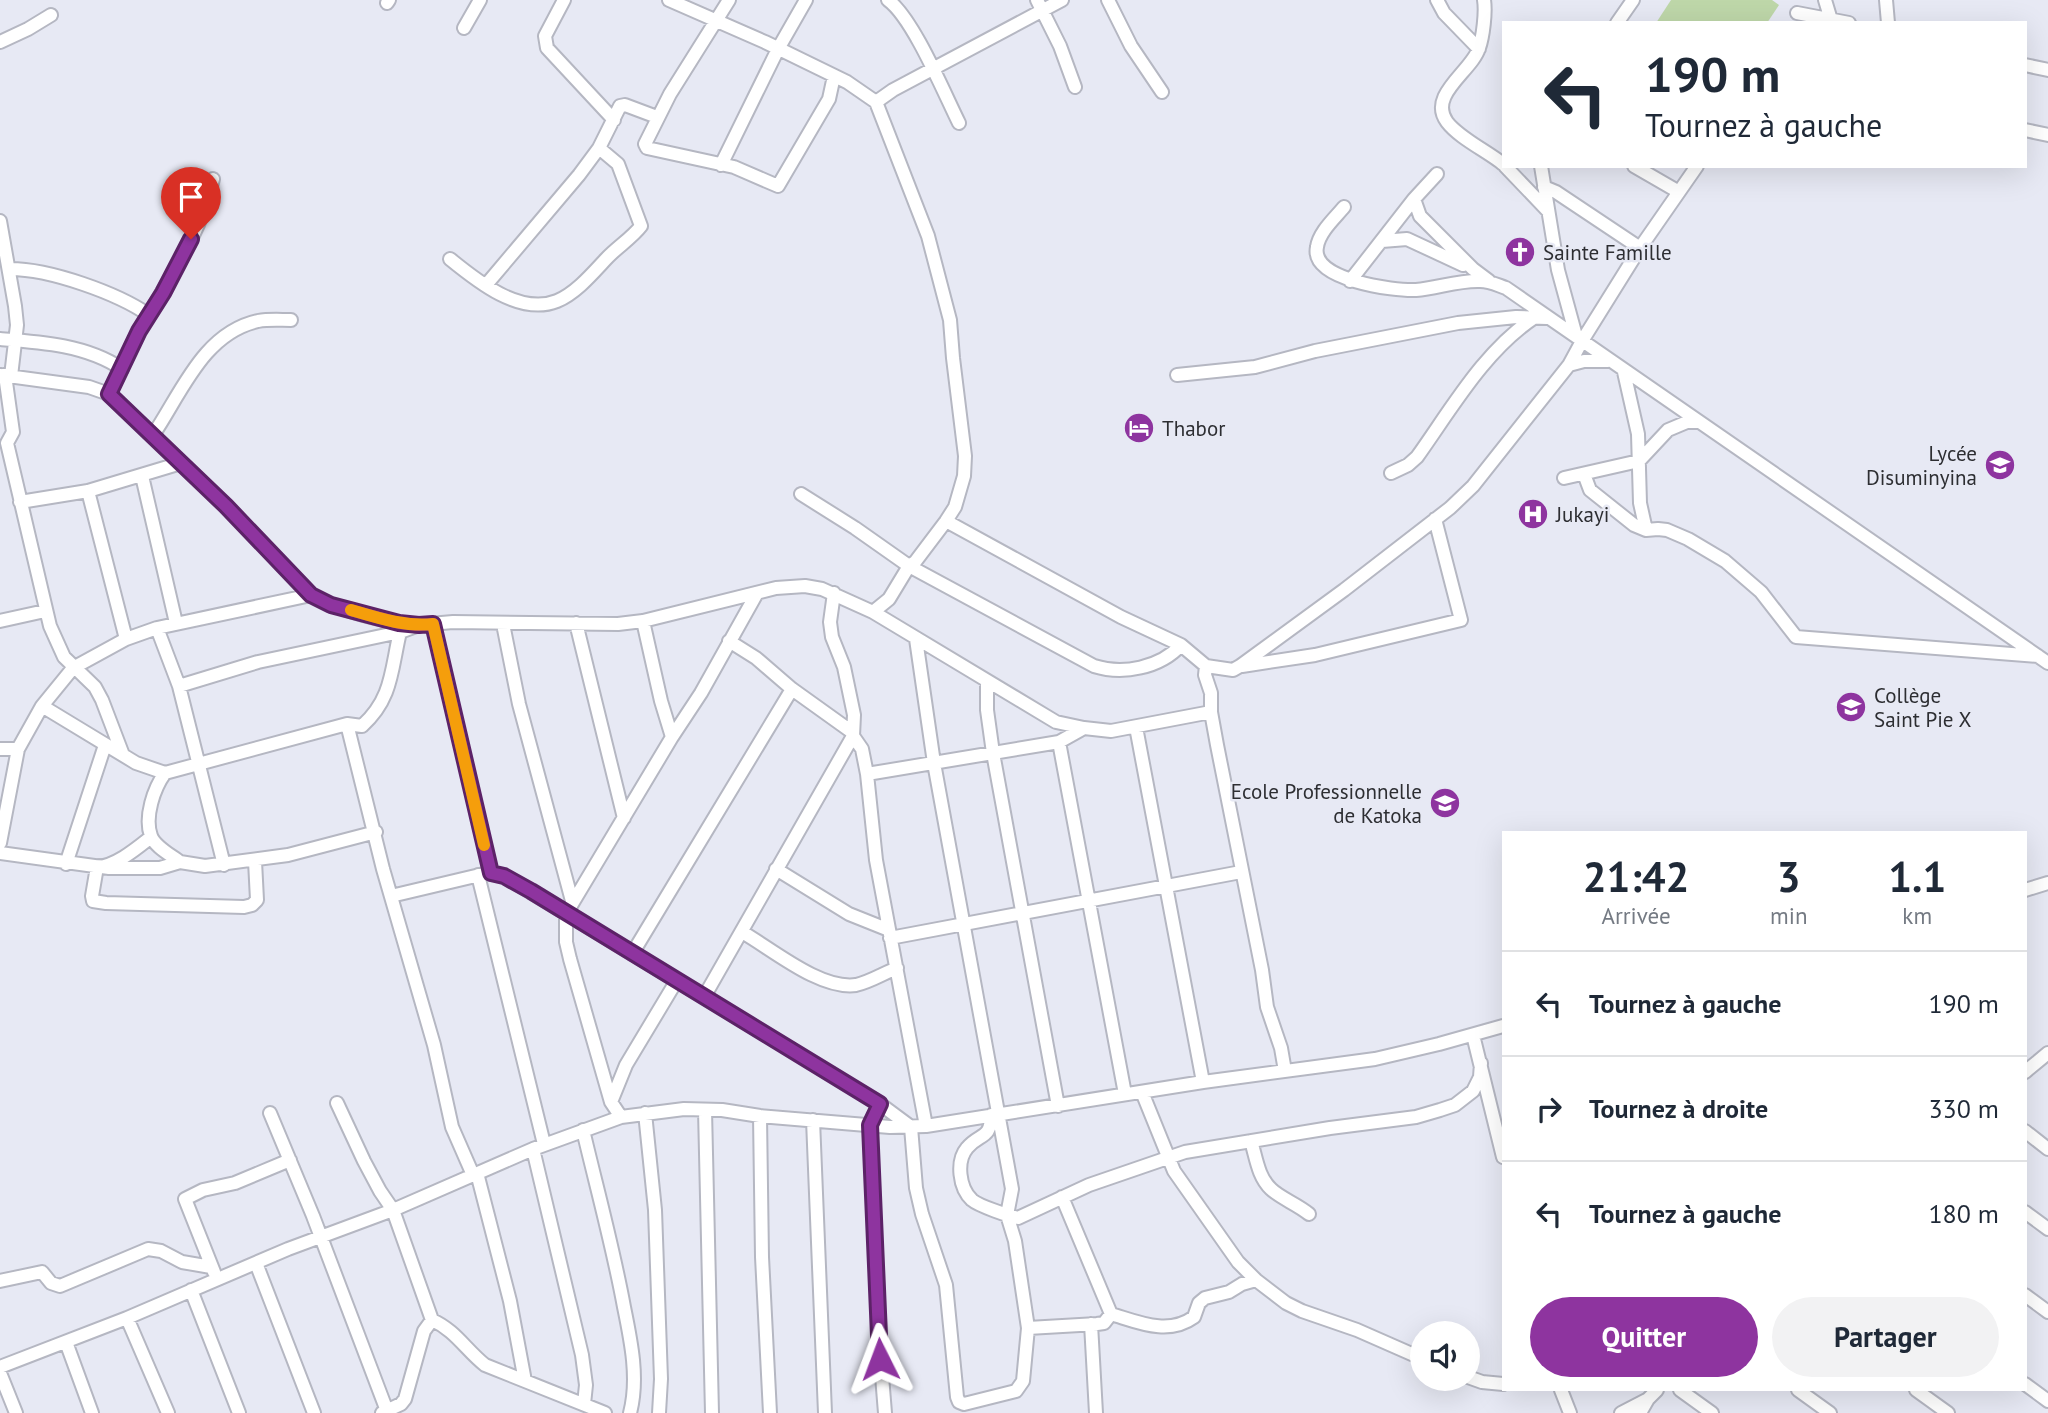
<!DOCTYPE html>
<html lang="fr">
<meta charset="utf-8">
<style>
:root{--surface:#fff;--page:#f2f2f3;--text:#1f2937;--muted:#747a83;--line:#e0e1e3;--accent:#8e349f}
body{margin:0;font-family:"PT Sans",sans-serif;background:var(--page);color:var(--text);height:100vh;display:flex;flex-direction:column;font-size:26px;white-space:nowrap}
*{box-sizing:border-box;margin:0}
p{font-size:23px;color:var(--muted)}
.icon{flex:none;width:38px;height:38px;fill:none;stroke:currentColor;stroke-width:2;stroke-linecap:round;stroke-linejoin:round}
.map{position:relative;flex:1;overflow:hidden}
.drawer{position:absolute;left:1502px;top:831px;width:525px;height:560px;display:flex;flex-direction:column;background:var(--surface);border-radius:0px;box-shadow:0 7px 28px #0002}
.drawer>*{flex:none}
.hud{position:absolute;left:1502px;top:21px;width:525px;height:147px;border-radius:0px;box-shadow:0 7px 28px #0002;background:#fff;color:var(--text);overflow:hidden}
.fabs{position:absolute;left:1410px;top:1321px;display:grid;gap:14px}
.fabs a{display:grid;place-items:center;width:70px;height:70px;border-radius:50%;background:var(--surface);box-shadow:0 7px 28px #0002;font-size:35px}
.pin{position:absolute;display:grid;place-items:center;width:60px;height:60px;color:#fff;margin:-72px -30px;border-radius:50% 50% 50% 0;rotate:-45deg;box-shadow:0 0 7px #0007}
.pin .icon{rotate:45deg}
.me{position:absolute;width:77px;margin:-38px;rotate:357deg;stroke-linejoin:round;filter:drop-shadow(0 0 5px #0008)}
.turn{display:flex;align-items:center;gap:24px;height:147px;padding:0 28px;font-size:32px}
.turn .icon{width:91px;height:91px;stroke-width:2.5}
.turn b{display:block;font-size:49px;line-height:60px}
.eta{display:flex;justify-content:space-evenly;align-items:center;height:119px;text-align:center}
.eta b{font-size:42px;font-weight:800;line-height:49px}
.primary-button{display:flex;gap:14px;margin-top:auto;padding:14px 28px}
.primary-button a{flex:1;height:80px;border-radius:42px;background:var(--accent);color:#fff;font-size:28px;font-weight:800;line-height:80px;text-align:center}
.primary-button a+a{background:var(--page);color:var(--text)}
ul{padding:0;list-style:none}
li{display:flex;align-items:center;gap:21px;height:105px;padding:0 28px;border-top:2px solid var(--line)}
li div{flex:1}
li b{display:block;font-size:26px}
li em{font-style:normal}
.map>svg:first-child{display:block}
.green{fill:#bed7a9}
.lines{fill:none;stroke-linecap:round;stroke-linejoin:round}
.minor-casing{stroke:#b5b7c2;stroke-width:16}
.minor{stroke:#fff;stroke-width:12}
.route-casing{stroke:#5c2267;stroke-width:18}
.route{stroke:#8e349f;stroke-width:12}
.slow{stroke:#f59e0b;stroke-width:12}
.labels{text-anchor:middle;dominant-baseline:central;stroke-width:5;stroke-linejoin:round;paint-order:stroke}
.poi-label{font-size:21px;fill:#2d2e32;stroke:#e7e9f4;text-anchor:start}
</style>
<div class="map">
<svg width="2048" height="1413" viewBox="0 0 2048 1413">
<rect width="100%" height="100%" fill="#e7e9f4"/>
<path class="green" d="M1671 0H1772L1779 5 1767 23H1656Z"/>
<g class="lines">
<g class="minor-casing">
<path id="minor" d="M564 0 545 36 547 48 614 120
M669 0 765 42 847 82 876 102 928 236 950 320 953 358 965 456 964 476 955 507 946 521 1121 617 1181 645 1206 666 1233 670 1240 666 1344 590 1450 508 1473 486 1569 365 1582 341 1640 248 1697 166
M729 0 670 94 645 144 647 148 734 167 778 186 829 99 834 76
M888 0C913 18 944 93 959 123
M1037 0 1060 46 1075 87
M1108 0 1131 46 1162 92
M1437 0 1444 13 1479 49
M1484 0C1486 12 1483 37 1479 48 1472 71 1427 95 1447 122 1459 138 1487 151 1503 164
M1825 0 1831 20
M1886 0 1888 23
M387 3 389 0
M1797 13 1849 23
M1617 23 1633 0
M464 28 480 0
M0 42 28 29 51 15
M2025 65 2048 70
M876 102 893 90 1062 0
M2025 130 2048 135
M721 165 778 49 806 0
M1505 166 1548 211
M1541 166 1558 270 1576 336
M1634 166 1679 192
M1544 187 1556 192 1640 248
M1414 199 1420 216 1473 269 1489 281
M1344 207C1335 218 1319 232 1317 247 1310 280 1394 291 1416 290 1438 288 1459 280 1480 281 1490 281 1497 285 1506 288L2048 663
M0 221 15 306 17 325 11 376
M1382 241 1407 239 1463 265
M450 259C477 281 520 316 557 301 576 293 592 274 606 259 617 247 632 238 641 226L618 164 599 148
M10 269C50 269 117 293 149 315
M1350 281 1414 199 1437 174
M486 285 579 175 599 148 620 106 625 105 657 117
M0 339C41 342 87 345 122 369
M1569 365 1584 361H1608
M1624 372 1638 434 1640 503 1646 530
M0 375 89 387 109 394 211 491 311 595C341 611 381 621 415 625
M5 375 13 432 7 443 50 626 64 657 95 687 102 700 123 755
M1177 375 1255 367 1315 351 1458 323 1516 317 1547 318
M109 394C120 373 128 351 140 330 167 282 201 234 213 179
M153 435C181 394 203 333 258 321 269 319 280 320 291 320
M1391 473 1408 465 1417 457C1452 408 1484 351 1535 317
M1584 474 1590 490 1634 525 1646 530 1658 529 1667 530 1688 539 1725 561 1761 592 1796 637 2038 656
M142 476 176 623
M1564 478 1639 461 1668 430 1687 422H1698
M88 491 126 639
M801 494 855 528 909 566 1094 666C1123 675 1160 668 1181 645
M20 502 88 491 181 463
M834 593 830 622 832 637 844 667 854 715 853 736 862 749 867 774 876 860 926 1126
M873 612 889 599 909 566 915 562 946 521
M0 621 45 611
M643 621 661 701 672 737
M576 623 624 818
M433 624 491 873
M503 624 519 704 572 901
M157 628 179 686 224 865
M729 641 756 658 792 689 852 732
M1206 666 1205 675 1211 693V712L1217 745 1262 970 1267 1007 1281 1048 1285 1071
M1242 666 1315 655 1461 620 1435 519
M987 681V710L993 753 1058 1106
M179 686 258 662 400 632 419 625 453 622 618 624 643 621 776 588 805 586 822 589 873 612 1056 722 1084 728
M42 706 136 763 165 773
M347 724 383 869 434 1045 452 1127 473 1175
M1136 727 1203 1082
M1059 742 1125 1094
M0 749H18
M867 774 1059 742 1084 728 1111 731 1211 712
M151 837C137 848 116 866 97 867L92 896 93 901 106 903 244 907 252 905 257 900 255 861
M0 843 18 749 42 706 73 668 126 639 157 628 311 595
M0 853 109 868H160L180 862 205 866 288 855 376 832
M180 862C171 855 155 847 151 836 144 817 154 788 165 773L347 724 362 726C393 698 391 669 400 632
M66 864 105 745
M776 869 849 914 889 930
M478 875 544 1144
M2025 890 2048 883
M391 896 484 874 491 873 504 876 880 1104 911 1127 916 1188 922 1214 946 1285 957 1397 959 1402 964 1404 1016 1391 1023 1381 1028 1328 1015 1241 1007 1215 1012 1189 934 763 916 639
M742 932C772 949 820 990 856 985 870 982 884 973 897 968
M890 938 1241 872
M632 954 792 689
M704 997 853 736
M1473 1035 1503 1157
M2025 1072 2048 1053
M1142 1092 1174 1171 1238 1262 1256 1280 1286 1303 1302 1311 1357 1330 1423 1359
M611 1102 626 1065 677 980
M337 1103 364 1161 380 1191 393 1210 432 1320
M880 1104 870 1125 879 1339 885 1413
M705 1110 712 1413
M270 1113 313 1216 387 1411
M645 1113 655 1210 661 1379 659 1413
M991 1115C991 1140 979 1133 967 1148 956 1161 959 1188 972 1200 979 1206 1009 1216 1018 1218L1089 1185 1185 1152 1330 1128 1416 1117 1440 1110 1455 1105 1473 1091 1480 1077 1481 1063
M760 1116 762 1257 770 1413
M621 1117 611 1102 570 959 566 942V914L672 737 701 693 757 593
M813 1120 825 1413
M583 1130C597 1189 613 1247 624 1307 631 1341 639 1379 630 1413
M2025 1131 2048 1149
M1251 1141C1256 1157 1258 1177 1271 1189 1280 1198 1297 1204 1309 1214
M533 1149 582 1355 586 1385 584 1404
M477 1173 510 1301 525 1381
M1062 1197 1111 1314
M2025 1212 2048 1229
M256 1263 314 1413
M214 1272 185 1199 203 1190 235 1183 290 1160
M0 1281 42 1272 51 1283 60 1286 148 1249 161 1251 182 1262 211 1267
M191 1290 239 1413
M2025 1295 2048 1312
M127 1318 168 1413
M1091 1324 1096 1413
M1028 1328 1097 1324 1104 1323 1111 1314C1138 1322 1168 1336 1194 1317L1199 1303 1205 1298 1229 1292 1242 1284 1256 1280
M66 1342 92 1413
M0 1367 127 1318 288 1249 393 1210 533 1149 621 1117 684 1109 722 1110 760 1116 890 1127 926 1126 1203 1082 1375 1059 1439 1044 1503 1026
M0 1373 16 1413
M1468 1377 1482 1382 1503 1384
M2025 1384 2048 1401
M1561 1390 1570 1413
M1680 1390 1712 1413
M1798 1390 1830 1413
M1916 1390 1948 1413
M382 1413 401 1404 405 1399 424 1331 432 1320C455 1330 466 1350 485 1365L605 1413
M1621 1413 1648 1399
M1640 1413 1648 1399 1657 1390"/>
</g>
<use href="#minor" class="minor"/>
</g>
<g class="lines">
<g class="route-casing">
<path id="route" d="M191 239 163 293 139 331 109 394 226 506 311 595 331 605 399 623 419 625 433 624 491 873 504 876 531 891 880 1104 870 1125 880 1359"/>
</g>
<use href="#route" class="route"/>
<path class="slow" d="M351 610C378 618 405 627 433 624L484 845"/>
</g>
<defs>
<g id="church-disc" transform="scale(1.575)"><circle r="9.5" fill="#8e349f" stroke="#e7e9f4"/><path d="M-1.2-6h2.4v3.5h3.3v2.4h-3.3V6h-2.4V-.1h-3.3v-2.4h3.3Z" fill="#fff"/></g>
<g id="hotel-disc" transform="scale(1.575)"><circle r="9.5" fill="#8e349f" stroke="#e7e9f4"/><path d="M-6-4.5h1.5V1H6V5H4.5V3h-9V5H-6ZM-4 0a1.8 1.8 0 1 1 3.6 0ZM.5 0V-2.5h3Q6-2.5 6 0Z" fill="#fff"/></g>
<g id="school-disc" transform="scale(1.575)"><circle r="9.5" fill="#8e349f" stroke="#e7e9f4"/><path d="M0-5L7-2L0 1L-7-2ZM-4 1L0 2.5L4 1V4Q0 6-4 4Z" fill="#fff"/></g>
<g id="hospital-disc" transform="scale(1.575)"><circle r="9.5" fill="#8e349f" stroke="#e7e9f4"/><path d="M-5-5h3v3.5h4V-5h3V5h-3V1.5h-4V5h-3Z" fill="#fff"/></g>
</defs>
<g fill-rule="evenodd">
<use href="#church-disc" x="1520" y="252"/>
<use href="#hotel-disc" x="1139" y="428"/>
<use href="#school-disc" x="2000" y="465"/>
<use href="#hospital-disc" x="1533" y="514"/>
<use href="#school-disc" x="1851" y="707"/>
<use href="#school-disc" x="1445" y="803"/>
</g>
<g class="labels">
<g class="poi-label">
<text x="1543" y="252">Sainte Famille</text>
<text x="1162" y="428">Thabor</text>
<text x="1977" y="453" text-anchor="end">Lycée<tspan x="1977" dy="24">Disuminyina</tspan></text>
<text x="1556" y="514">Jukayi</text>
<text x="1874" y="695">Collège<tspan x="1874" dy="24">Saint Pie X</tspan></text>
<text x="1422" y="791" text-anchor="end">Ecole Professionnelle<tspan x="1422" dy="24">de Katoka</tspan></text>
</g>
</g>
</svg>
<div class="fabs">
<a><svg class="icon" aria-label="sound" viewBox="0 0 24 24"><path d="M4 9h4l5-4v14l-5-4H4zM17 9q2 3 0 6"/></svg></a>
</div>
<div class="pin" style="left:191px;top:239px;background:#d93025"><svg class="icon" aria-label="arrive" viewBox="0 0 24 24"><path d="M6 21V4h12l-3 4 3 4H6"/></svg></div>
<svg class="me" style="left:880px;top:1359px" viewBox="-20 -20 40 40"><path d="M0-17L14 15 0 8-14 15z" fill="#8e349f" stroke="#fff" stroke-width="4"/></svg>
<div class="hud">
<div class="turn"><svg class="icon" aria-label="left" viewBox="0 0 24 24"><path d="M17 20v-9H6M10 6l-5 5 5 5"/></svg><div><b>190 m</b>Tournez à gauche</div></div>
</div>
<section class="drawer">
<div class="eta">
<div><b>21:42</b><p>Arrivée</p></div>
<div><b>3</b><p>min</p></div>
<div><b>1.1</b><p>km</p></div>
</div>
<ul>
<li><svg class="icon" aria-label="left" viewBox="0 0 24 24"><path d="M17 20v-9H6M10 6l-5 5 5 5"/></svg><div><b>Tournez à gauche</b></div><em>190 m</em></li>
<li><svg class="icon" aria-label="right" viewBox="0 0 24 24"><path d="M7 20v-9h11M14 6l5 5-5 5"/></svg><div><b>Tournez à droite</b></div><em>330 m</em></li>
<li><svg class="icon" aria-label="left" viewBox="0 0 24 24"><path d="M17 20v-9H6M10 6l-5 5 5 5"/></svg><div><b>Tournez à gauche</b></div><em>180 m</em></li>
</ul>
<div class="primary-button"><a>Quitter</a><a>Partager</a></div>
</section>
</div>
